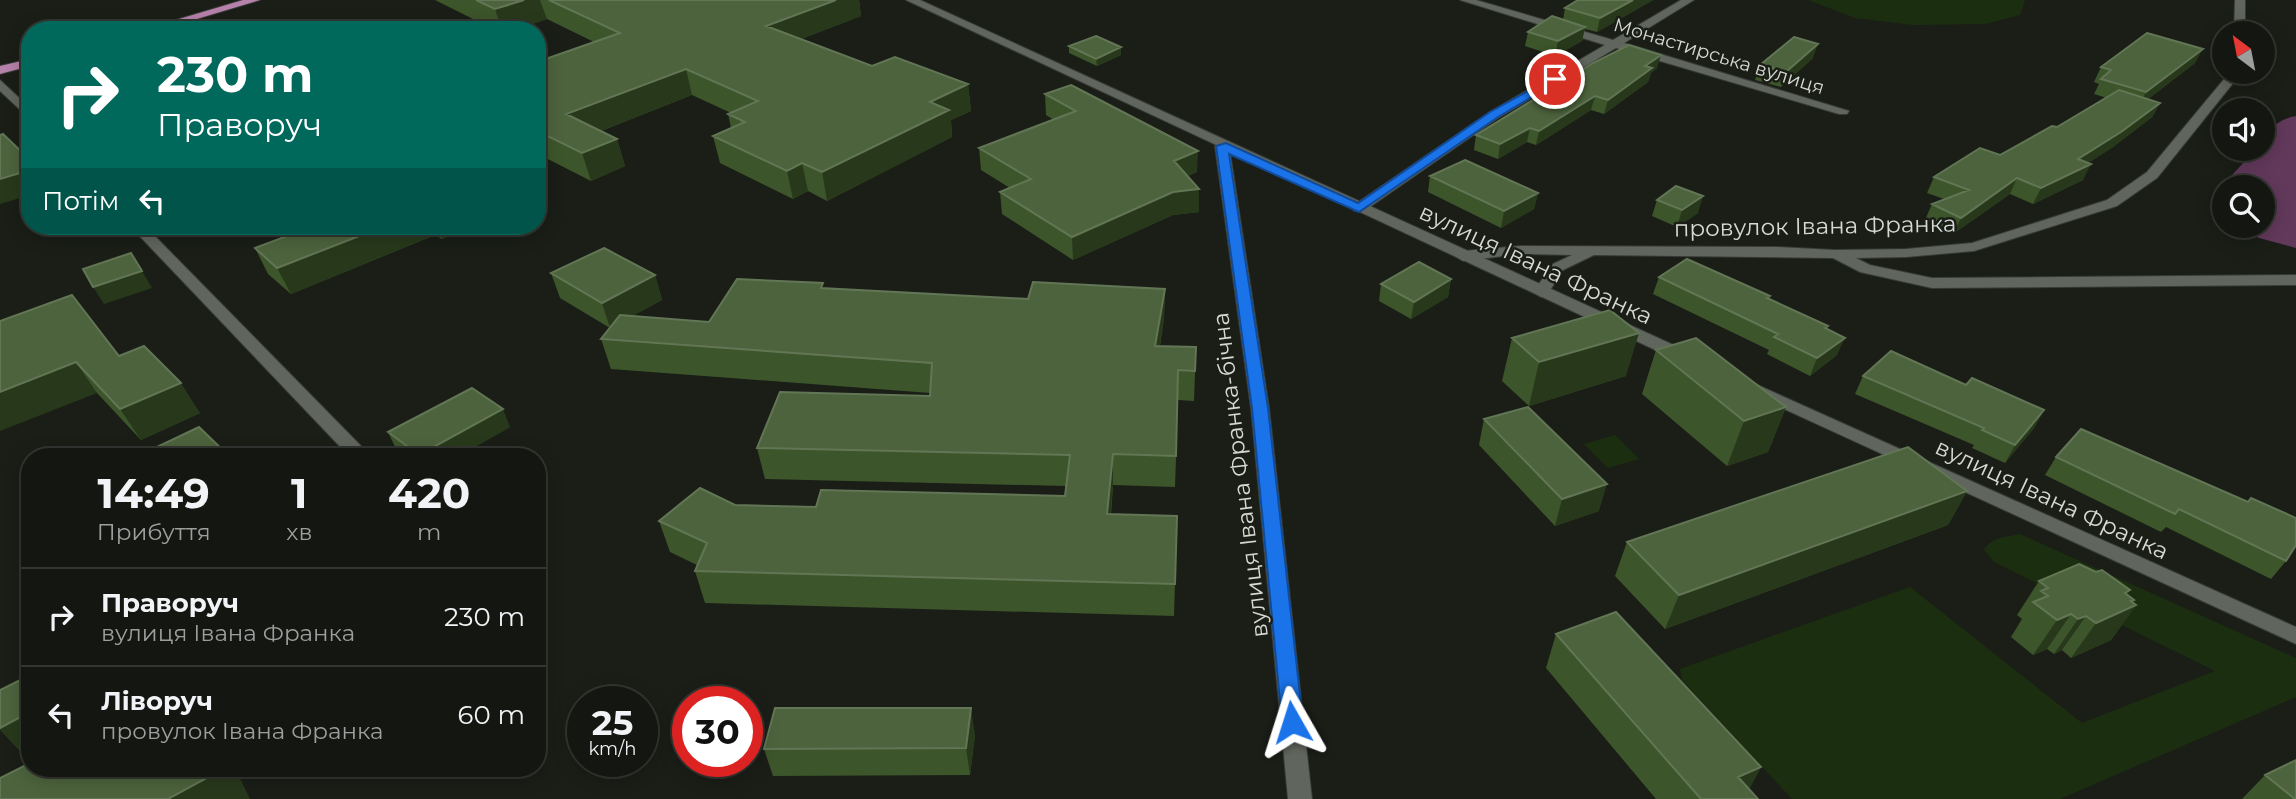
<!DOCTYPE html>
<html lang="uk">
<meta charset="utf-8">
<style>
:root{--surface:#141611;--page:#1d1f1a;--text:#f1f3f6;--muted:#9d9f9f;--line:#333531}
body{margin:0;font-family:Montserrat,sans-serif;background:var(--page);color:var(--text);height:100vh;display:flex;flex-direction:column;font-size:26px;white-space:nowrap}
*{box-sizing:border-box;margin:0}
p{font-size:23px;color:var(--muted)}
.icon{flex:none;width:38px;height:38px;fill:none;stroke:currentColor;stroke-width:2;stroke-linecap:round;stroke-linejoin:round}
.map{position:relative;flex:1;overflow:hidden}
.drawer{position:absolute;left:21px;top:448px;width:525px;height:329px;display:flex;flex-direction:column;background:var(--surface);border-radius:28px;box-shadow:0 4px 18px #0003,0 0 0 2px var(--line)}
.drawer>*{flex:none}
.top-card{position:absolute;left:21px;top:21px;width:525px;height:214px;border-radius:28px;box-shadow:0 4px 18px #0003,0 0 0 2px var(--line);background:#00695c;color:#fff;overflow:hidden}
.needle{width:46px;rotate:328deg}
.controls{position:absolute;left:2212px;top:21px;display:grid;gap:14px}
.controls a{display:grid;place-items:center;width:63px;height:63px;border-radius:50%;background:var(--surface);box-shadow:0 4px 18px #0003,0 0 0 2px var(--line);font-size:35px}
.speed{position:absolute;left:567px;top:686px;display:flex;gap:14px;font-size:35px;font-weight:700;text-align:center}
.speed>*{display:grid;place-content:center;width:91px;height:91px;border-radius:50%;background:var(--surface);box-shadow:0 4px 18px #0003,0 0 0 2px var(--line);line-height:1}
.speed small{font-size:18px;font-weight:400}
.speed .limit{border:10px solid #d22;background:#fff;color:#111}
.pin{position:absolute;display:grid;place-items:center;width:60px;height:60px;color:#fff;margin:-30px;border:4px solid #fff;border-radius:50%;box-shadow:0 2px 7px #0007}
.me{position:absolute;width:77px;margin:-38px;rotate:354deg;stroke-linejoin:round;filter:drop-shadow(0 0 5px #0008)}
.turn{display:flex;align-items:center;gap:24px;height:147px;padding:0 21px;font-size:32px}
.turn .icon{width:91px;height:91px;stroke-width:2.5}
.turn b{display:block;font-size:49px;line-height:60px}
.then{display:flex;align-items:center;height:66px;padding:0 21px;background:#0003;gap:14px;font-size:26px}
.eta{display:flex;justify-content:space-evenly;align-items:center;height:119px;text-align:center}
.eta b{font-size:42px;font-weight:700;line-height:49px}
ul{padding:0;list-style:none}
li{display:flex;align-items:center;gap:21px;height:98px;padding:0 21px;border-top:2px solid var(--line)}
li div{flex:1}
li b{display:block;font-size:26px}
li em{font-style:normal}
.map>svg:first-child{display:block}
.green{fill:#1c2e10}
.water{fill:#62395b}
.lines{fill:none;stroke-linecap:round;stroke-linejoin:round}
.minor-casing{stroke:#373a36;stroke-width:2}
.tertiary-casing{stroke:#373a36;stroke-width:2}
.primary-casing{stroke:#373a36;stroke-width:2}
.minor{fill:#60655d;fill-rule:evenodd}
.tertiary{fill:#60655d;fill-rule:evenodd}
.primary{fill:#b681ab;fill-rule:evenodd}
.wall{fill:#3d552b}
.shaded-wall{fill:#28391b}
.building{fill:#4d633d;stroke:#627655;stroke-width:2}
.route{fill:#1a73e8;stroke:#114b97;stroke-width:2}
.labels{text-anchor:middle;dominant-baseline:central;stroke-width:5;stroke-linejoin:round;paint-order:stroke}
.far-street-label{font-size:19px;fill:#d6d9d4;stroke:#1a1e17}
.street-label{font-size:23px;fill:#d6d9d4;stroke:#1a1e17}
</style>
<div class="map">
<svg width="2296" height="799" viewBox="0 0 2296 799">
<rect width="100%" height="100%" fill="#1a1e17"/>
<path class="green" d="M1808 0H2025L2020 15 1985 24 1913 25 1855 18Z
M1615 435 1639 459 1608 468 1584 444Z
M2020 534 2296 658V697L2060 799H1792L1682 680 1680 669 1910 587 2082 723 2215 671 1994 562 1984 550C1991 537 2006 537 2020 534Z"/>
<path class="water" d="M2296 116V248L2259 238 2237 226H2263V187H2224V206L2214 202 2212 197 2256 149H2263C2263 131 2280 118 2296 116Z"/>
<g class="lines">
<g class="minor-casing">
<path id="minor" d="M1460 0H1476L1613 40 1681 0H1694L1624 43 1849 111 1847 114H1839L1616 48 1498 118 1364 211H1354V205L1490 112 1605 45Z
M2235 0H2245V33H2234Z
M2230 72H2242L2157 178 2117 206 1974 251 1906 257 1856 258 1870 265 1932 278 2296 275V285L1932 288 1860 272 1833 258 1594 255 1563 270 1547 295 1541 297 1533 292 1553 264 1572 255 1520 254 1463 261 1455 256 1463 251 1520 246 1777 247 1835 250 1906 249 1972 243 2107 200 2147 172Z
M0 80 30 108V119L0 91Z
M1222 142 1229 146 1269 408 1312 799H1288L1251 408 1215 146Z
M130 226H145L363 448 365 452 363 456H349Z"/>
</g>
<g class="tertiary-casing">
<path id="tertiary" d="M906 0H920L1691 353 1693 357 1685 362 1679 361Z
M1751 382 2296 627V644L1745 391 1742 387Z"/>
</g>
<g class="primary-casing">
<path id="primary" d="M243 0H260L160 30H142Z
M30 59V66L0 74V66Z"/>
</g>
<use href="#minor" class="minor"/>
<use href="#tertiary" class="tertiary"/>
<use href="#primary" class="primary"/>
</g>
<path class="wall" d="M435 0H859L861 16 801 39 872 66 968 84 971 111 951 120 952 137 827 201 808 191 793 199 720 163 713 136 731 128 728 114 731 113 692 95 601 131 617 139 625 166 591 181 540 155 537 156V62L594 42 547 19 515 30H495Z
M1578 0H1653L1597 32 1585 29 1582 41 1555 56 1525 46 1528 32 1563 20 1565 8Z
M1069 46 1121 47V55L1097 66 1069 53Z
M1813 58 1781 87 1755 80 1760 65Z
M2195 63 2148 99 2160 103 2152 117 2113 147 2088 163 2083 180 2033 204 2010 194 1953 234 1925 220 1932 204 1944 199 1927 193 1934 177 2000 155 2057 127 2107 98 2094 94 2099 84 2094 82 2101 67Z
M1657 68 1651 73 1648 82 1604 114 1591 110 1536 145 1527 142 1498 159 1474 150 1476 135Z
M1045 94 1197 172 1188 176 1199 189V212L1173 215 1073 260 1002 214 1000 192 1010 188 981 170 979 148 1054 120 1046 115Z
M1430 176 1538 193 1534 209 1501 228 1428 192Z
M1657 200 1698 213 1677 227 1652 216Z
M314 226H492L475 234 466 229 442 239 435 235 291 294 268 274 255 248Z
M551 273 655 275 662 300 632 316 709 322 823 288 1028 299 1165 289 1164 318 1160 346 1196 347 1194 401 1178 400 1175 487 1113 485 1111 515 1177 516 1174 616 705 603 695 571 697 565 670 552 659 521 735 505 816 507 1065 496 1066 486 765 479 757 448 930 396V393L611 369 601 339 610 328 560 298Z
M1659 277 1769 299 1828 326 1827 329 1837 355 1810 376 1767 354 1769 350 1653 294Z
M1451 279 1448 297 1411 319 1379 301 1381 284Z
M0 321 119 356 200 413 141 440 97 393Z
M1512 338 1626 376 1529 406 1502 381Z
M1656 350 1786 407 1768 452 1727 466 1642 394Z
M1863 376 1966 385 2044 410 2034 428 2005 463 1972 448 1974 445 1855 394Z
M1484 419 1599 511 1555 526 1479 445Z
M510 427 457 457H406L397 451 388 432Z
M2081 429 2286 561 2271 579 2166 527 2161 532 2045 475 2056 457Z
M1967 491 1948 525 1665 629 1615 576 1627 542Z
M2039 581 2127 595 2132 602 2136 605 2111 640 2071 658 2062 650 2054 654 2047 649 2033 655 2011 637 2022 619 2017 615Z
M1556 634 1761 767 1749 789 1758 799H1656L1546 668Z
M975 735 970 775 773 776 764 749Z
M2265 775 2296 799H2242Z"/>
<path class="shaded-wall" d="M524 0H540L547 19 515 30H502L495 9Z
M836 0H859L861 16 771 51 766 26Z
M1633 0H1653L1597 32 1600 18Z
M1585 27 1582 41 1555 56 1558 41Z
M1818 44 1813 58 1781 87 1786 72Z
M1121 47V55L1097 66 1096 59Z
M2203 49 2195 63 2138 107 2146 92Z
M1661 55 1657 68 1651 73 1648 82 1604 114 1608 100 1645 66Z
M686 69 692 95 575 141 566 114Z
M968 84 971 111 951 120 952 137 827 201 822 172 930 102Z
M1595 96 1591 110 1536 145 1539 131Z
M2160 103 2152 117 2113 147 2071 174 2091 164 2083 180 2033 204 2041 188 2078 159Z
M1530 128 1527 142 1498 159 1500 144Z
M617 139 625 166 591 181 582 153Z
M1198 151 1197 172 1174 182V161Z
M802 163 808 191 793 199 787 171Z
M30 170V195L0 204V179Z
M2017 178 2010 194 1953 234 1961 218Z
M1199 189V212L1173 215 1073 260 1072 237 1173 192Z
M1538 193 1534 209 1501 228 1504 211Z
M1703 196 1698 213 1677 227 1682 210Z
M182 226H195L184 230Z
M385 226H431L435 235 291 294 277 268Z
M437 226H465L466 229 442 239Z
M471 226H492L475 234Z
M142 271 152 288 104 304 93 287Z
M655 275 662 300 610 328 602 303Z
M1451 279 1448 297 1411 319 1414 302Z
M1165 289 1164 318 1155 376V346Z
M1639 333 1626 376 1529 406 1539 362Z
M1845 338 1837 355 1810 376 1817 358Z
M76 362 97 393 0 431V392Z
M181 383 200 413 141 440 120 409Z
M1786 407 1768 452 1727 466 1744 421Z
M503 409 510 427 457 457H420L419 455Z
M2044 410 2034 428 2005 463 2015 445Z
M1113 454V485L1108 546 1107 514Z
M1607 484 1599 511 1555 526 1562 499Z
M1967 491 1948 525 1665 629 1679 595Z
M2130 590 2112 616 2134 600 2127 609 2136 605 2111 640 2071 658 2096 623 2125 593Z
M2071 614 2047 649 2033 655 2057 620Z
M2086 616 2062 650 2054 654 2078 619Z
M971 708 975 735 970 775 966 748Z
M30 712V761H29L0 730V728Z
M1761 767 1744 799 1738 777Z
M225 768H235L250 799H168Z"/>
<path class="building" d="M476 0H524L495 9Z
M549 0H836L766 26 872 66 895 57 968 84 930 102 949 110 822 172 802 163 787 171 713 136 745 122 728 114 758 101 686 69 566 114 617 139 582 153 537 131V62L620 33Z
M1578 0H1633L1600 18 1565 8Z
M1552 16 1585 27 1558 41 1528 32Z
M363 22 366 30H336Z
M2147 33 2203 49 2146 92 2101 79 2111 70 2101 67Z
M1096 36 1121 47 1096 59 1069 46Z
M1794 37 1818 44 1786 72 1760 65Z
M1629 45 1661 55 1645 66 1652 68 1608 100 1595 96 1539 131 1530 128 1500 144 1476 135 1593 63Z
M1071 85 1198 151 1174 161 1199 189 1173 192 1072 237 1000 192 1031 179 979 148 1076 111 1045 94Z
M2119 90 2160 103 2121 132 2078 159 2091 164 2041 188 2017 178 1961 218 1932 204 1969 190 1934 177 1980 148 2000 155 2052 126 2057 127Z
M3 134 30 160V170L0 179V135Z
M1465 160 1538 193 1504 211 1430 176Z
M1676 186 1703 196 1682 210 1657 200Z
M314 226H385L277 268 255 248Z
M604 248 655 275 602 303 551 273Z
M131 253 142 271 93 287 83 269Z
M1687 259 1770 296 1767 298 1828 326 1825 328 1845 338 1817 358 1774 337 1778 334 1659 277Z
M1419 262 1451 279 1414 302 1381 284Z
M737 279 823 283 821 288 1028 299 1033 282 1165 289 1155 346 1196 347 1195 371 1178 370 1176 456 1113 454 1107 514 1177 516 1175 584 695 571 707 543 659 521 700 488 735 505 816 507 821 490 1065 496 1070 455 757 448 780 392 930 396 932 363 601 339 620 315 709 322Z
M72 295 119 356 144 346 181 383 120 409 76 362 0 392V321Z
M1610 310 1639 333 1539 362 1512 338Z
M1696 338 1786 407 1744 421 1656 350Z
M1891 351 1966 385 1972 378 2044 410 2015 445 1982 430 1984 428 1863 376Z
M472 388 503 409 419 455 388 432Z
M1528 407 1607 484 1562 499 1484 419Z
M199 427 229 456 136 457Z
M2081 429 2248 502 2251 498 2296 518V545L2286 561 2179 509 2175 514 2056 457Z
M1908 447 1967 491 1679 595 1627 542Z
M2079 564 2096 572 2102 570 2130 590 2125 593 2134 600 2131 601 2136 605 2096 623 2086 616 2078 619 2071 614 2057 620 2033 602 2048 596 2041 591 2048 588 2039 581Z
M1616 612 1761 767 1738 777 1758 799H1701L1556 634Z
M30 675V712L0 728V690Z
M775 708H971L966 748 764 749Z
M2296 760V799H2295L2265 775Z
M30 763V768H225L168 799H0V778Z"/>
<path class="route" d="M1555 76 1559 77V81L1498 117 1359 212 1229 154 1268 408 1303 722 1300 728 1292 731 1285 728 1282 722 1252 408 1216 146 1226 143 1358 203 1490 112Z"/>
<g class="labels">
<g class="far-street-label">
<text transform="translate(1719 56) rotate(17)">Монастирська вулиця</text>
</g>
<g class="street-label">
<text transform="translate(1815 226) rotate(-1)">провулок Івана Франка</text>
<text transform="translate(1536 264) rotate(25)">вулиця Івана Франка</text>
<text transform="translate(1240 475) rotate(-97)">вулиця Івана Франка-бічна</text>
<text transform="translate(2052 499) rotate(25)">вулиця Івана Франка</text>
</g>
</g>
</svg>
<div class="controls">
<a><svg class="needle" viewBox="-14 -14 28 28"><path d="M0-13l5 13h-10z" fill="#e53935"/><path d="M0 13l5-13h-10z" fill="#9d9f9f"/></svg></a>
<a><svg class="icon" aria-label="sound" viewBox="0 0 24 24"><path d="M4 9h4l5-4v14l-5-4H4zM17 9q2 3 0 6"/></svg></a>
<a><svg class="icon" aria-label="search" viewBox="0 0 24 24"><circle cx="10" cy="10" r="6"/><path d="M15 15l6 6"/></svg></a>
</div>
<div class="speed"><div>25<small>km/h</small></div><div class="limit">30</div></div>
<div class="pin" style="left:1555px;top:79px;background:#d93025"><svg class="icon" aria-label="arrive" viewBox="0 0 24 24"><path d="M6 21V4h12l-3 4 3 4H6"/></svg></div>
<svg class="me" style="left:1292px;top:722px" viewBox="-20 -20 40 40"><path d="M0-17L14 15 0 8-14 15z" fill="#1a73e8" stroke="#fff" stroke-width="4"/></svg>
<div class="top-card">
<div class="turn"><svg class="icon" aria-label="right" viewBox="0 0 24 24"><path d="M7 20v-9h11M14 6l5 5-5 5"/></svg><div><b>230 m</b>Праворуч</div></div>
<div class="then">Потім<svg class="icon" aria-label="left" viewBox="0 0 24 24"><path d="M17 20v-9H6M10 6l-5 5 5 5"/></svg></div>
</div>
<section class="drawer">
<div class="eta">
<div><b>14:49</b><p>Прибуття</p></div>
<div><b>1</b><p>хв</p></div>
<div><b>420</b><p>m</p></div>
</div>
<ul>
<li><svg class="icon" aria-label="right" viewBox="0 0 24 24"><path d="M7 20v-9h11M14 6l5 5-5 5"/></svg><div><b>Праворуч</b><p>вулиця Івана Франка</p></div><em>230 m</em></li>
<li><svg class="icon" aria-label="left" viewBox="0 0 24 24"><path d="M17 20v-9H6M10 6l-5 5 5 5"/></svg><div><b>Ліворуч</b><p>провулок Івана Франка</p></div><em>60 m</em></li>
</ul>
</section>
</div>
